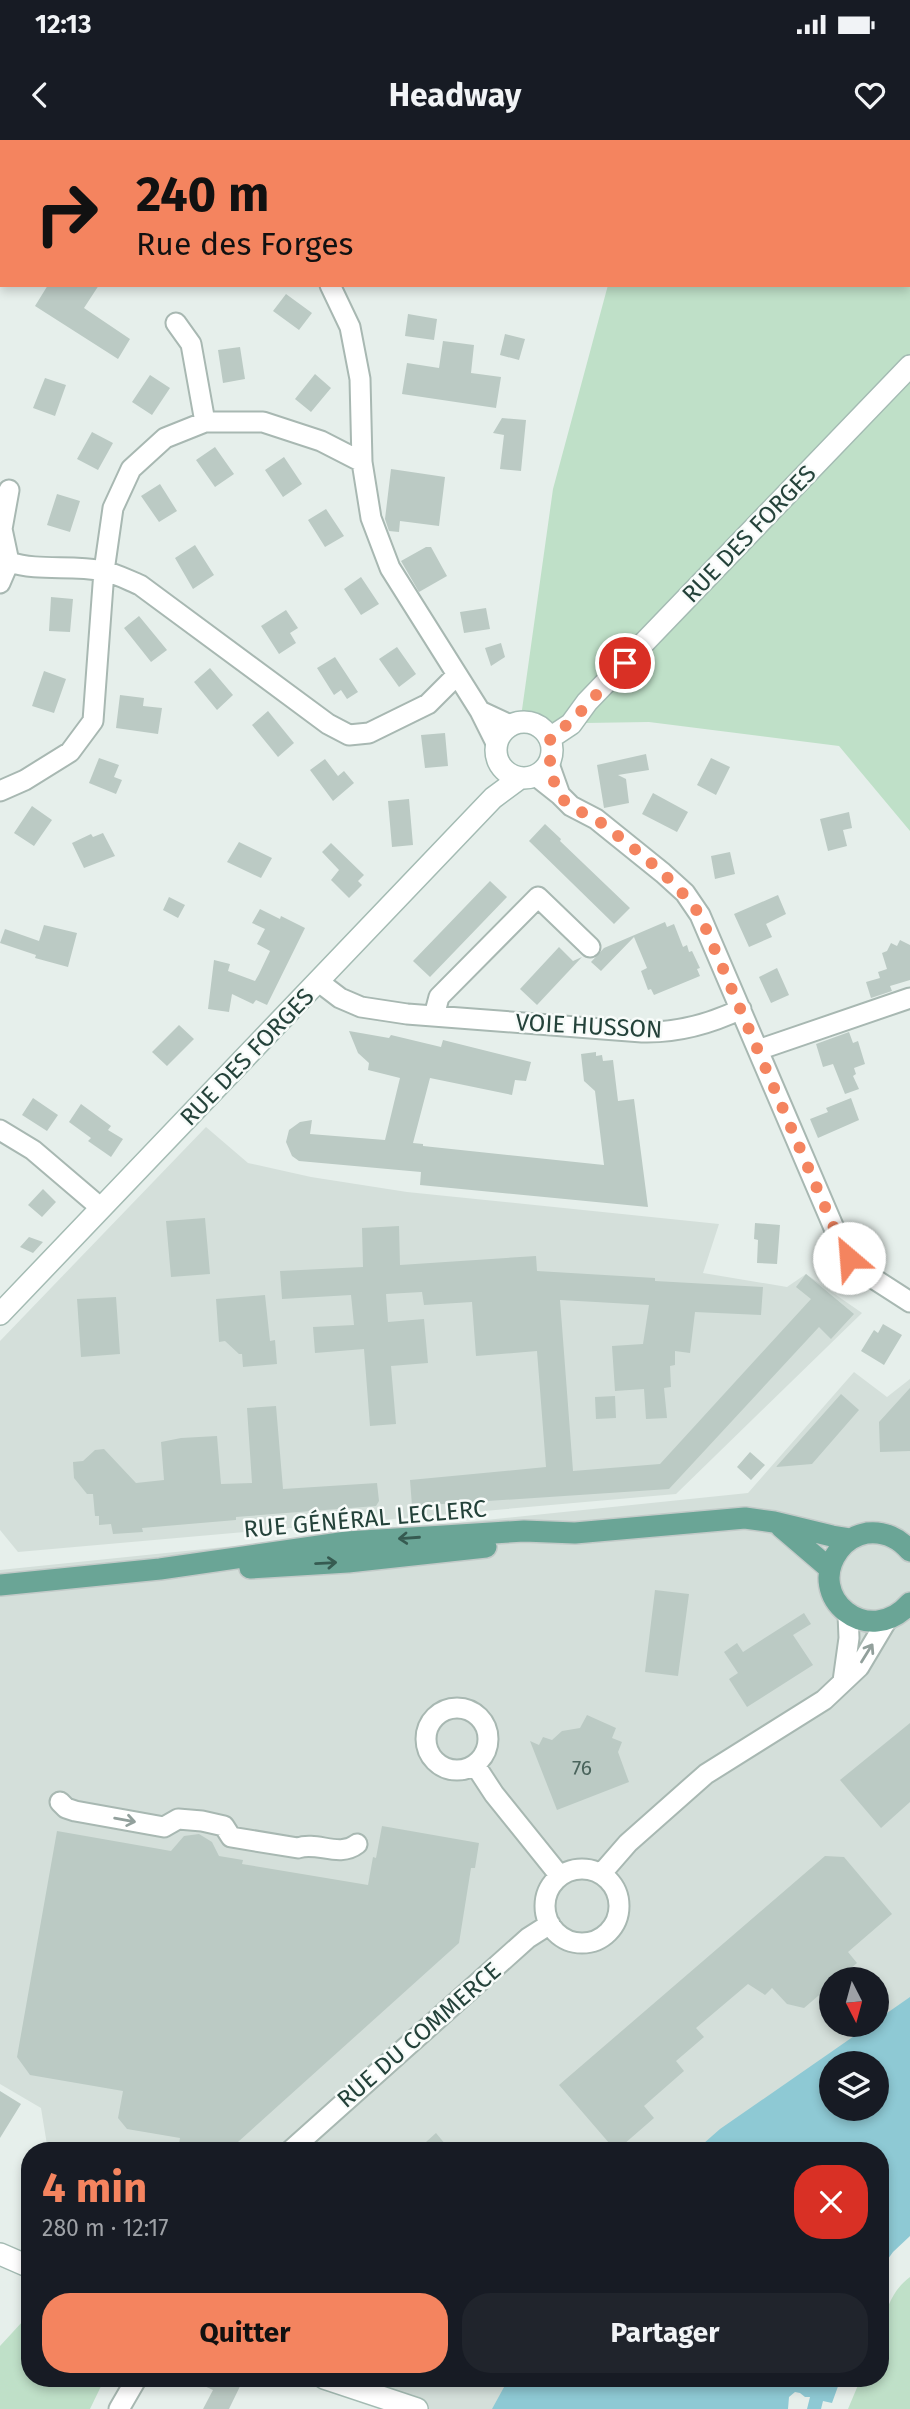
<!DOCTYPE html>
<html lang="fr">
<meta charset="utf-8">
<style>
:root{--surface:#171b24;--page:#20242c;--text:#f1f3f6;--muted:#9ea1a6;--accent:#f4845f}
body{margin:0;font-family:"Fira Sans",sans-serif;background:var(--page);color:var(--text);height:100vh;display:flex;flex-direction:column;font-size:26px;white-space:nowrap}
*{box-sizing:border-box;margin:0}
p{font-size:23px;color:var(--muted)}
.icon{flex:none;width:38px;height:38px;fill:none;stroke:currentColor;stroke-width:2;stroke-linecap:round;stroke-linejoin:round}
.map{position:relative;flex:1;overflow:hidden}
.side{position:absolute;left:21px;top:2002px;width:868px;height:245px;display:flex;flex-direction:column;background:var(--surface);border-radius:28px;box-shadow:0 4px 10px #0003}
.side>*{flex:none}
.guide{position:absolute;left:0px;top:0px;width:910px;height:147px;box-shadow:0 4px 10px #0003;background:#f4845f;color:#111;overflow:hidden}
.needle{width:46px;rotate:174deg}
.controls{position:absolute;left:819px;top:1827px;display:grid;gap:14px}
.controls a{display:grid;place-items:center;width:70px;height:70px;border-radius:50%;background:var(--surface);box-shadow:0 4px 10px #0003;font-size:35px}
.pin{position:absolute;display:grid;place-items:center;width:60px;height:60px;color:#fff;margin:-30px;border:4px solid #fff;border-radius:50%;box-shadow:0 2px 7px #0007}
.me{position:absolute;width:77px;margin:-38px;rotate:333deg;stroke-linejoin:round;filter:drop-shadow(0 0 5px #0008)}
.turn{display:flex;align-items:center;gap:24px;height:147px;padding:0 21px;font-size:32px}
.turn .icon{width:91px;height:91px;stroke-width:2.5}
.turn b{display:block;font-size:49px;line-height:60px}
.round{display:grid;place-items:center;flex:none;width:74px;height:74px;border-radius:28px;background:var(--page)}
.overview{display:flex;align-items:center;justify-content:space-between;height:119px;padding:0 21px}
h1{font-size:42px;font-weight:700;line-height:52px;color:var(--accent)}
.primary-button{display:flex;gap:14px;margin-top:auto;padding:14px 21px}
.primary-button a{flex:1;height:80px;border-radius:28px;background:var(--accent);color:#111;font-size:28px;font-weight:700;line-height:80px;text-align:center}
.primary-button a+a{background:var(--page);color:var(--text)}
.status{display:flex;justify-content:space-between;align-items:center;height:49px;padding:0 35px;background:var(--surface);direction:ltr}
.status svg{height:19px;fill:currentColor}
header{display:flex;justify-content:space-between;align-items:center;height:91px;padding:0 21px;background:var(--surface);font-size:32px;font-weight:700}
.map>svg:first-child{display:block}
.built{fill:#d4dfda;fill-rule:evenodd}
.green{fill:#bfe0c8}
.water{fill:#8ec9d4;fill-rule:evenodd}
.building{fill:#bbcac4}
.lines{fill:none;stroke-linecap:round;stroke-linejoin:round}
.street-casing{stroke:#a8b8b2;stroke-width:23}
.secondary-casing{stroke:#a4bbb3;stroke-width:24}
.primary-casing{stroke:#c2cac8;stroke-width:24}
.street{stroke:#fff;stroke-width:19}
.secondary{stroke:#fff;stroke-width:21}
.primary{stroke:#6aa596;stroke-width:21}
.oneway{stroke:#365b51}
.oneway2{stroke:#92a09c}
.route{stroke:#f4845f;stroke-width:12;stroke-dasharray:0 21.6}
.labels{text-anchor:middle;dominant-baseline:central;stroke-width:5;stroke-linejoin:round;paint-order:stroke}
.number-label{font-size:21px;fill:#4a645c}
.street-label{font-size:24px;fill:#24423a;stroke:#f7fbf9}
</style>
<div class="status"><b>12:13</b><svg viewBox="0 0 49 12"><path d="M0 12V9h3v3zM5 12V6h3v6zM10 12V3h3v9zM15 12V0h3v12zM26 1h20v11H26zM47 4h2v5h-2z"/></svg></div>
<header><svg class="icon" aria-label="back" viewBox="0 0 24 24"><path d="M15 5l-7 7 7 7"/></svg>Headway<svg class="icon" aria-label="heart" viewBox="0 0 24 24"><path d="M12 20l-8-8c-3-5 5-10 8-4 3-6 11-1 8 4z"/></svg></header>
<div class="map">
<svg width="910" height="2269" viewBox="0 0 910 2269">
<rect width="100%" height="100%" fill="#e6efeb"/>
<path class="built" d="M206 987 248 1023 311 1037 407 1052 719 1084 703 1133 787 1147 806 1134 862 1173 676 1354 18 1412 0 1390V1201Z
M854 1232 887 1257 910 1239V1883L831 1923 779 2011H48L41 1968 0 1944V1430L748 1353ZM831 1839H877V1885H831Z
M379 2238H546L515 2269H391Z"/>
<path class="green" d="M622 0H910V691L839 606 649 582 520 584 553 349 608 145H908V2H622Z
M910 2137V2269H848L861 2238H880C880 2203 879 2160 910 2137Z
M23 2181 30 2183V2238H105L90 2269H0V2206Z"/>
<path class="water" d="M910 1857V2096L893 2112 880 2130V2011H695L720 1989 870 1885H877V1880ZM831 1923H877V1969H831Z
M509 2238H841L832 2263 823 2261 821 2269H807L810 2257H805L800 2253 795 2252 789 2257 788 2269H492Z"/>
<path class="building" d="M48 145H99L84 168 130 199 118 219 35 166Z
M286 154 312 173 299 190 273 171Z
M408 174 437 179 434 200 405 196Z
M505 194 525 199 519 220 500 215Z
M443 201 474 205 471 233 501 237 496 268 402 254 407 223 439 228Z
M240 207 245 239 223 243 218 210Z
M315 234 331 248 311 272 295 259Z
M150 235 170 248 152 275 132 262Z
M45 238 66 245 55 276 33 268Z
M502 278 526 280 521 331 500 329 504 295 493 293Z
M92 292 113 303 98 330 77 319Z
M215 307 234 334 215 347 196 320Z
M284 317 302 344 283 357 265 330Z
M391 329 445 337 439 386 400 381 399 392 389 391 385 379Z
M160 344 177 371 159 382 141 356Z
M57 354 80 361 70 392 47 385Z
M326 369 344 396 325 407 308 380Z
M195 405 214 435 193 449 175 418Z
M426 407H431L447 436 419 452 401 421Z
M361 437 379 464 361 475 344 449Z
M51 457 73 459 70 492 49 491Z
M486 468 490 489 464 493 460 472Z
M286 470 298 488 290 493 296 503 279 514 261 486Z
M139 476 167 510 151 522 124 488Z
M501 503 505 517 491 526 485 508Z
M397 507 416 534 399 547 379 519Z
M335 517 358 552 347 559 341 550 334 555 317 528Z
M210 528 233 555 217 570 194 542Z
M44 531 66 539 54 573 32 566Z
M120 555 144 558 143 566 162 568 158 594 116 588Z
M268 571 294 603 278 617 252 585Z
M445 593 448 626 425 628 421 595Z
M646 614 649 630 618 635 626 639 629 663 604 668 597 625Z
M99 618 119 625 114 637 122 640 116 654 89 643Z
M711 618 730 627 716 655 697 645Z
M325 619 338 636 344 631 354 643 333 661 310 630Z
M653 653 688 672 677 692 642 674Z
M409 659 413 705 392 707 388 661Z
M32 666 52 680 34 706 14 693Z
M849 672 852 688 843 690 847 706 828 711 820 679Z
M545 684 561 699 560 701 630 768 614 784 529 701Z
M103 693 115 716 84 728 72 703 91 694 93 697Z
M239 702 272 718 261 738 227 722Z
M331 703 364 735 358 741 362 745 349 758 331 740 339 730 322 712Z
M730 712 735 734 715 739 711 716Z
M490 741 507 757 430 837 413 821Z
M778 755 786 774 766 784 772 797 749 807 734 774Z
M169 757 185 765 178 778 163 770Z
M260 769 280 779 281 776 305 788 267 865 256 860 253 864 232 854 229 872 208 869 214 820 230 824 228 831 255 841 259 834 270 811 257 804 265 789 252 783Z
M665 782 667 787 674 784 683 807 687 805 689 812 692 811 700 828 697 829 700 836 654 855 651 849 648 850 641 831 647 828 634 797 601 831 591 822 604 808Z
M44 785 77 793 68 827 35 818 36 815 0 803 5 789 39 801Z
M900 800 910 805V840L890 846 892 851 871 858 866 842 880 838 878 832 887 829 882 813 887 811 891 803 897 806Z
M559 807 573 821 582 817 537 865 520 849Z
M777 828 789 855 771 863 759 837Z
M179 885 194 899 167 926 152 912Z
M349 891 389 898 391 895 441 907 443 900 531 922 526 941 515 940 512 955 430 938 413 1003 423 1004V1006L604 1025 595 951 584 941 581 914 596 912V916L602 915 603 921 613 920 618 961 634 959 648 1067 420 1045 421 1032 299 1021 292 1016 286 1002 289 990 300 982 312 980 310 994 385 1000 400 938 368 930 369 923 358 913Z
M849 892 853 903 858 901 865 924 854 928 856 934 853 936 859 949 845 954 833 924 823 927 816 904Z
M33 958 58 975 47 991 22 975Z
M851 958 859 980 818 998 810 979 828 972 826 968Z
M81 964 111 986 108 990 123 999 111 1017 88 1001 91 998 69 982Z
M43 1049 56 1062 42 1077 28 1065Z
M205 1078 210 1134 171 1137 166 1081Z
M755 1083 780 1085 777 1124 757 1123 758 1100 754 1099Z
M399 1086 400 1125 536 1116 537 1131 655 1138V1141L763 1147 761 1175 695 1172 690 1213 675 1211V1225L670 1226 671 1247 664 1248 667 1278 646 1279 644 1249 615 1251 612 1206 643 1204 649 1165 560 1160 573 1331 660 1324 811 1159 796 1147 806 1134 854 1174 831 1199 819 1187 669 1349 412 1366 410 1340 546 1327 537 1211 476 1216 472 1162 424 1165 422 1152 386 1154 388 1182 424 1179 428 1223 391 1226 396 1284 370 1286 364 1209 315 1213 313 1187 354 1185 351 1155 282 1159 280 1131 363 1127 362 1088Z
M29 1097 43 1102 33 1113 20 1107Z
M265 1155 270 1201 275 1200 277 1224 243 1227 242 1214H239L225 1201 219 1202 216 1159Z
M116 1157 120 1214 81 1217 77 1159Z
M883 1184 902 1195 884 1225 861 1211 874 1190 878 1193Z
M910 1248V1311L880 1312 879 1282Z
M841 1254 859 1270 812 1324 776 1327Z
M615 1256 616 1278 596 1279 595 1257Z
M276 1266 283 1349 377 1343 379 1361 376 1366 236 1377V1380L142 1388 143 1392 113 1394 111 1384 99 1385V1376H95L93 1354H87L74 1338 73 1322 83 1321 95 1310 104 1309 136 1343 164 1340 161 1302 181 1298 217 1296 221 1344 252 1343 247 1268Z
M750 1312 765 1325 751 1340 737 1327Z
M655 1450 689 1454 678 1536 645 1532Z
M804 1473 811 1484 793 1495 813 1525 747 1567 729 1539 738 1533 724 1512 737 1503 743 1512Z
M587 1575 616 1588 612 1598 622 1602 618 1612 629 1642 557 1670 530 1601 539 1605 543 1597 552 1600 562 1591 580 1588Z
M910 1583V1662L881 1688 840 1640Z
M382 1686 479 1703 475 1728H471L459 1803 228 2011H178L180 1998 127 1989 118 1978 123 1951 30 1935 17 1917 57 1691 171 1711 184 1696 199 1694 212 1702 219 1716 243 1720 242 1724 368 1745 373 1717 376 1718Z
M825 1716 844 1717 892 1774 848 1812 857 1823 838 1839H831V1845L804 1868 787 1864 772 1848 765 1855 748 1844 696 1888 704 1897 676 1921 684 1931 644 1966 654 1978 616 2011 559 1945Z
M0 1951 21 1964 0 1998Z
M436 1993 451 2011H416Z
M187 2238H244L229 2269H203L213 2250Z"/>
<g class="lines">
<g class="street-casing">
<path id="street" d="M176 0 178 2
M0 68H2
M330 145 350 187 360 239 362 322 371 378 390 428 480 571 496 603
M176 183 191 204 205 282
M9 350 2 389 9 422C40 432 71 424 103 431 115 433 128 440 140 445L328 584 349 595 369 593 428 564 457 535
M0 443 9 422
M480 571 510 585
M536 636 560 655 549 624
M0 651 25 640 70 612 93 581 104 431 113 368 131 329 165 298 205 282H263L321 301 362 322
M560 655 571 666 596 679 663 733 685 753 700 775 837 1095 849 1118 865 1133 910 1162
M319 842 340 858 361 867 407 874 642 892C677 893 710 884 741 869
M434 876 439 857 538 757 590 807
M758 910 910 858
M0 990 33 1010 101 1068
M843 1541 849 1498 848 1474
M426 1599a31 31 0 1 1 62 0a31 31 0 1 1-62 0Z
M475 1625 494 1654 560 1736
M60 1662 66 1668 75 1671 164 1687 178 1679 202 1681 224 1686 231 1697 298 1708C317 1701 339 1718 357 1704
M545 1766a37 37 0 1 1 74 0a37 37 0 1 1-74 0Z
M601 1734 628 1703 706 1634 824 1560 859 1527 887 1480
M290 2011 528 1798 550 1784
M119 2269 137 2238"/>
</g>
<g class="secondary-casing">
<path id="secondary" d="M496 610a28 28 0 1 1 56 0a28 28 0 1 1-56 0Z
M550 598 571 584 587 562 910 226
M0 1174 493 658 520 638
M0 2114 30 2127
M324 2238 417 2269"/>
</g>
<g class="primary-casing">
<path id="primary" d="M781 1387 830 1429
M910 1411C899 1398 884 1391 867 1393 856 1395 846 1401 839 1410 804 1457 869 1510 910 1463
M250 1428 348 1422 486 1407
M0 1445 160 1429 347 1402 524 1391 575 1393 745 1378 774 1382 832 1396 851 1399"/>
</g>
<use href="#street" class="street"/>
<use href="#secondary" class="secondary"/>
<use href="#primary" class="primary"/>
</g>
<defs><path id="oneway-shaft" d="M-6 0H5M1.5-3L5.5 0L1.5 3" fill="none" stroke-width="1.6" stroke-linecap="round" stroke-linejoin="round" transform="scale(1.75)"/></defs>
<g class="oneway">
<use href="#oneway-shaft" transform="translate(409 1398) rotate(176)"/>
<use href="#oneway-shaft" transform="translate(326 1423) rotate(-3)"/>
</g>
<g class="oneway2">
<use href="#oneway-shaft" transform="translate(867 1513) rotate(-58)"/>
<use href="#oneway-shaft" transform="translate(125 1680) rotate(10)"/>
</g>
<g class="lines">
<path class="route" d="M625 523C601 548 579 578 550 598L552 615 549 624C552 633 554 646 560 655 568 669 587 673 600 682 636 710 673 737 700 775L837 1095 849 1118"/>
</g>
<g class="labels">
<g class="number-label">
<text x="582" y="1628">76</text>
</g>
<g class="street-label">
<text transform="translate(749 394) rotate(-46)">RUE DES FORGES</text>
<text transform="translate(589 886) rotate(3)">VOIE HUSSON</text>
<text transform="translate(247 917) rotate(-46)">RUE DES FORGES</text>
<text transform="translate(365 1379) rotate(-5)">RUE GÉNÉRAL LECLERC</text>
<text transform="translate(419 1895) rotate(-41)">RUE DU COMMERCE</text>
</g>
</g>
</svg>
<div class="controls">
<a><svg class="needle" viewBox="-14 -14 28 28"><path d="M0-13l5 13h-10z" fill="#e53935"/><path d="M0 13l5-13h-10z" fill="#9ea1a6"/></svg></a>
<a><svg class="icon" aria-label="layers" viewBox="0 0 24 24"><path d="M12 4l9 5-9 5-9-5zM3 14l9 5 9-5"/></svg></a>
</div>
<div class="pin" style="left:625px;top:523px;background:#d93025"><svg class="icon" aria-label="arrive" viewBox="0 0 24 24"><path d="M6 21V4h12l-3 4 3 4H6"/></svg></div>
<svg class="me" style="left:849px;top:1118px" viewBox="-20 -20 40 40"><circle r="19" fill="#fff"/><path d="M0-13L10 11 0 6-10 11z" fill="#f4845f"/></svg>
<div class="guide">
<div class="turn"><svg class="icon" aria-label="right" viewBox="0 0 24 24"><path d="M7 20v-9h11M14 6l5 5-5 5"/></svg><div><b>240 m</b>Rue des Forges</div></div>
</div>
<section class="side">
<div class="overview"><div><h1>4 min</h1><p>280 m · 12:17</p></div><a class="round" style="background:#d93025;color:#fff"><svg class="icon" aria-label="close" viewBox="0 0 24 24"><path d="M6 6l12 12M18 6L6 18"/></svg></a></div>
<div class="primary-button"><a>Quitter</a><a>Partager</a></div>
</section>
</div>
